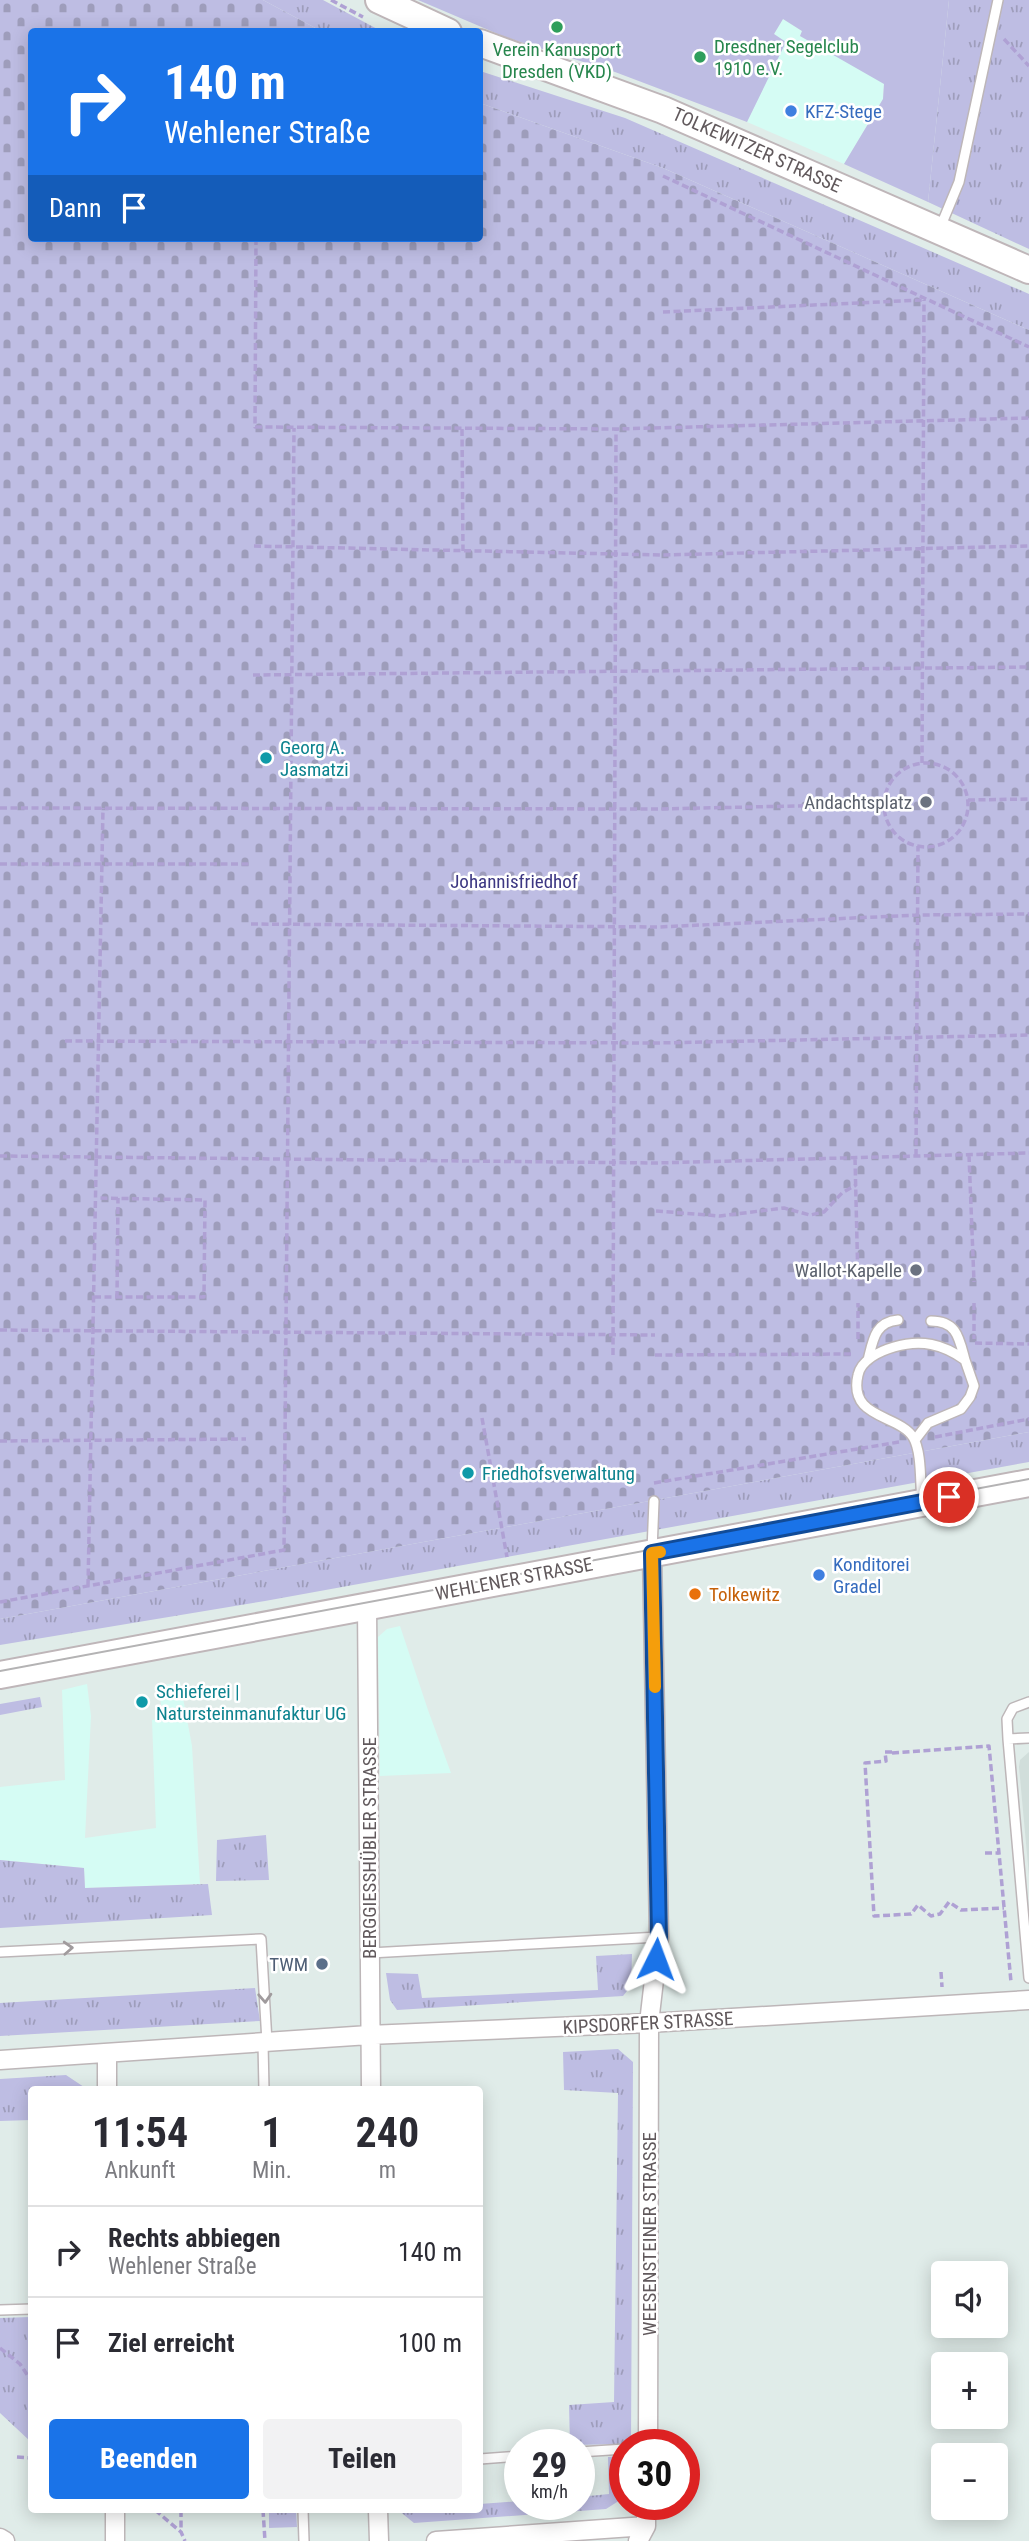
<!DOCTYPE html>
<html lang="de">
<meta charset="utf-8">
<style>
:root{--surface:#fff;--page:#f2f2f3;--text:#2b2b33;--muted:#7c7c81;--line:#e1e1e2;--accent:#1a73e8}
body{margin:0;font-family:"Roboto Condensed",sans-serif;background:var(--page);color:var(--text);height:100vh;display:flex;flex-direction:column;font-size:26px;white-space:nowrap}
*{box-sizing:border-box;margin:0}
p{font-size:23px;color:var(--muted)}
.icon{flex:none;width:38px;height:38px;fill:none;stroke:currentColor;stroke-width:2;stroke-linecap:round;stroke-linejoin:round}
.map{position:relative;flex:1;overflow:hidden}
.details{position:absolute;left:28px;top:2086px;width:455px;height:427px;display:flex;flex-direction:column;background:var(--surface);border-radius:7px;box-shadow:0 4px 18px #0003}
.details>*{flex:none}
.top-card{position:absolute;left:28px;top:28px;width:455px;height:214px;border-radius:7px;box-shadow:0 4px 18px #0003;background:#1a73e8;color:#fff;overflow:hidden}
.buttons{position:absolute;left:931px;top:2261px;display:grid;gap:14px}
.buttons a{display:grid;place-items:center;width:77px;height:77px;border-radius:7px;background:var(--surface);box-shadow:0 4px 18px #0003;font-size:35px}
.speed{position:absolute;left:504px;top:2429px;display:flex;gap:14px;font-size:35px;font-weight:700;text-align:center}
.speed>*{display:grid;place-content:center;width:91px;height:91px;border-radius:50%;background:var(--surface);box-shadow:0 4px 18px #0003;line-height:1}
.speed small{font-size:18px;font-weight:400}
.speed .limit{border:10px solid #d22;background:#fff;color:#111}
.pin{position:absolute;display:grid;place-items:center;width:60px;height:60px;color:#fff;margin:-30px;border:4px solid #fff;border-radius:50%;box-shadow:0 2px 7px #0007}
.me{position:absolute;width:77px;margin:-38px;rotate:3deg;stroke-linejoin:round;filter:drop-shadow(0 0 5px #0008)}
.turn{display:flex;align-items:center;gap:24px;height:147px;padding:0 21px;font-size:32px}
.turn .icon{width:91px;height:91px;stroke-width:2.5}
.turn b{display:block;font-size:49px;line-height:60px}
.then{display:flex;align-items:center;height:66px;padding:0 21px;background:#0003;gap:14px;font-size:26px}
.eta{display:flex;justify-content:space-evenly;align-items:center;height:119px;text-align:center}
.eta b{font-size:42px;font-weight:700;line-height:49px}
.button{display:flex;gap:14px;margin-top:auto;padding:14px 21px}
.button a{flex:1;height:80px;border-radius:7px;background:var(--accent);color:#fff;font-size:28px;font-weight:700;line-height:80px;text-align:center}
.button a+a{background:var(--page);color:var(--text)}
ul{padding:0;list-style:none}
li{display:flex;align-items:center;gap:21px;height:91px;padding:0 21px;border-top:2px solid var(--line)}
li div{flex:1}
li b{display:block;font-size:26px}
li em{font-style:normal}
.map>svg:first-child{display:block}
.commercial{fill:#d5fcf4}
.education{fill:#d1dedb}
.grass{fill:url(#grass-tufts)}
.cemetery{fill:url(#cemetery-stones)}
.garden{fill:#bebde3}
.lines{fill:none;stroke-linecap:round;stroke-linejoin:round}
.service-casing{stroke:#bdb6b8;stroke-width:12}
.minor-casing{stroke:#bdb6b8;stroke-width:21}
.secondary-casing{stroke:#bfb6b9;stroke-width:30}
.path{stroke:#afa1d4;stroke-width:3.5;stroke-dasharray:7 3.5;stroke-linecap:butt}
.service{stroke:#fff;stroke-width:9}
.minor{stroke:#fff;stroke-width:18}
.secondary{stroke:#fff;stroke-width:26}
.tram{stroke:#b4b3b4;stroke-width:2}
.oneway{stroke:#a09b9d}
.route-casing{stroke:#114b97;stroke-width:18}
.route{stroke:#1a73e8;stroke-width:12}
.slow{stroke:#f59e0b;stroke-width:12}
.leisure-dot{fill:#2e9e5b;stroke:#fff;stroke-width:2.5}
.shop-dot{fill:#3f7fe0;stroke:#fff;stroke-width:2.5}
.culture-dot{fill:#0f9aa8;stroke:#fff;stroke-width:2.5}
.worship-dot{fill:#6b7280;stroke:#fff;stroke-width:2.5}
.food-dot{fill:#e8710a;stroke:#fff;stroke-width:2.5}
.service-dot{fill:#5c6f8a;stroke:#fff;stroke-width:2.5}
.labels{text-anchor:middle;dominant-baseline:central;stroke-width:5;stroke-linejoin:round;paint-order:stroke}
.leisure-label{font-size:19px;fill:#27864d;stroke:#fff;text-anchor:start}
.shop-label{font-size:19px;fill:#366cbe;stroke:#fff;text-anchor:start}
.street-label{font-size:19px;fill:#61595c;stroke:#fff}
.culture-label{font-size:19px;fill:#0d838f;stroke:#fff;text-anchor:start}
.worship-label{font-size:19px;fill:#5b616d;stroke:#fff;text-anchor:end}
.park-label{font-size:19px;fill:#3c3782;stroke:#fff}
.food-label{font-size:19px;fill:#c56008;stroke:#fff;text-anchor:start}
.service-label{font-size:19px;fill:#4e5e75;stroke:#fff;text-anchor:end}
</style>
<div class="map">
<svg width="1029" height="2541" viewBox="0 0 1029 2541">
<defs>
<pattern id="grass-tufts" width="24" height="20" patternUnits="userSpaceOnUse" patternTransform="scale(1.75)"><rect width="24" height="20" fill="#bebde3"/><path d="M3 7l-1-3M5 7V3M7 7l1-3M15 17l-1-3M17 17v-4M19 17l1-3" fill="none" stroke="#9e9dbb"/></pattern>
<pattern id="cemetery-stones" width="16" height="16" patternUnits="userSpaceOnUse" patternTransform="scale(1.75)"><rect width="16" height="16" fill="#bebde3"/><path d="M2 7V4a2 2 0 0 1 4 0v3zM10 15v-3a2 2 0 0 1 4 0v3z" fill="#9e9dbb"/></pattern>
</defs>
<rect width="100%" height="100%" fill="#e0ece9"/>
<path class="commercial" d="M783 19 802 31 800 36 884 83 883 99 844 164 747 122 785 42 774 34Z
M400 1626 428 1710 451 1773 380 1776 378 1637 387 1629Z
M180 1682 192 1746 200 1884 85 1888 84 1868 0 1860V1787L65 1780 62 1690 87 1684 91 1716 85 1838 156 1828 152 1720 157 1719 156 1712 162 1710 158 1686Z"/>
<path class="education" d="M1029 1752V1876L1019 1767 1020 1760Z"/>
<path class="grass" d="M263 0H323L381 31H321Z
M949 0H1029V249L928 202Z
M480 71 625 118 1029 294V330L663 168 480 103Z
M1029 1432V1462L265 1601 0 1645V1619Z
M40 1697 42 1707 0 1715V1704Z
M266 1835 269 1880 216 1881 217 1840Z
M0 1860 84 1868 85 1888 208 1884 212 1915 0 1928Z
M632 1954 631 1986 623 1996 397 2010 390 2000 386 1973 418 1974 422 1998 598 1990 596 1956Z
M255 1988 260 2021 0 2036V2003Z
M618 2049 633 2062 631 2444 570 2445 569 2405 614 2402 618 2093 564 2090 563 2052Z
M66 2075 87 2089 32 2090 31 2133V2120L0 2121V2079Z
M31 2317H32L31 2442 0 2413V2318Z
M625 2456V2497L606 2509 414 2523 398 2510H480V2504L520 2501V2504H579V2497L609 2494 608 2457Z
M269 2510H296L297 2527 269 2528Z"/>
<path class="cemetery" d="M0 0H263L321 31 32 32V238H480V103L663 168 1029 330V1432L0 1619Z"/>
<path class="garden" d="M418 0H949L928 202 844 164 883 99 884 84 800 36 802 31 783 19 774 34 786 42 747 122 615 72 505 37Z"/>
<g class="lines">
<g class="service-casing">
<path id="service" d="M940 228 959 182 998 0
M931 1321C957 1321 959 1338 965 1360
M868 1360C873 1340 875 1322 898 1320
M915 1440 928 1423 961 1409 970 1397 974 1386 965 1360C943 1344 921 1339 894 1347 880 1351 861 1360 858 1375 848 1419 898 1414 913 1437 922 1452 920 1483 922 1501
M652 1551 654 1501
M1029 1738 1008 1739 1029 1978
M1008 1739 1007 1719 1013 1708 1029 1702
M0 1952 261 1939 267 2042
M370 1953 659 1937
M263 2043 264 2090
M0 2310 32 2309
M579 2452 625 2449
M480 2459 520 2456
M303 2510 304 2541"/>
</g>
<g class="minor-casing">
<path id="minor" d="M367 1606 371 2090
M107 2053V2090
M0 2060 369 2035 649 2023 1029 2000
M648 2445 649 2023 659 1937 652 1553
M115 2510V2541
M378 2510 379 2541
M0 2538 5 2541
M436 2541 646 2526
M638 2541 646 2526V2504"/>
</g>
<g class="secondary-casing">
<path id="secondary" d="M379 0 448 32
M480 43 663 110 1029 270
M0 1675 1029 1483"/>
</g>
<path class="path" d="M331 0 363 17
M1004 39 1029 66
M663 176 1029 347
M256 238 255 427 616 429 1029 418
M257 238H268
M663 312 922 300
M462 429 463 551
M254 546 660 555 1029 546
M253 675 1029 667
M922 763 924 300
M884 805a42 42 0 1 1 84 0a42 42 0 1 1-84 0Z
M968 800 1029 799
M0 808 659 809 884 804
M0 864H252
M251 924 658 927 918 915 1029 914
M65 1041 657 1043 1029 1035
M969 1155 974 1282
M0 1156 656 1163 1029 1153
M916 1156 918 846
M855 1158 858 1282
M656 1211 720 1216 784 1208 810 1215 824 1212 842 1193 856 1185
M94 1297H204L205 1200 97 1198
M117 1298 118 1198
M974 1303V1339
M0 1330 655 1335
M858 1339V1303
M975 1343 1029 1344
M613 1355 616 429
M655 1355 853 1354
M482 1418 507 1557
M935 1437 1029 1419
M0 1441 246 1439
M654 1483 899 1442
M88 1586 103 808
M0 1602 284 1550 294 428
M892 1752H885L886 1761 865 1763 874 1916 911 1914 918 1905 931 1916 940 1914 949 1902 961 1910 1004 1908
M892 1753 989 1746 1011 1982
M985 1853H999
M941 1972 942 1987
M0 2348 20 2364 32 2382
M17 2457 32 2458
M155 2510 181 2532 185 2541
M181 2510V2532
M263 2510 265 2541"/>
<use href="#service" class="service"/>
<use href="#minor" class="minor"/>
<use href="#secondary" class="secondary"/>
<path class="tram" d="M0 1671 1029 1479"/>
</g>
<defs><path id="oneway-chevron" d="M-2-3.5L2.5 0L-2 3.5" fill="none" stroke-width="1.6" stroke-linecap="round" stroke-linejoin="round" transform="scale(1.75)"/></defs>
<g class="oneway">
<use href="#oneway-chevron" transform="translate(68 1948) rotate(-3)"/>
<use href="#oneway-chevron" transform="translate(265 1998) rotate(87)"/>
</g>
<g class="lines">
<g class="route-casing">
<path id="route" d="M656 1959 659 1937 652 1553 949 1497"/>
</g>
<use href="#route" class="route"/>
<path class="slow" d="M655 1687 652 1553 660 1552"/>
</g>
<g class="leisure-dot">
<circle cx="557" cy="27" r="7"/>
<circle cx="700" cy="57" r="7"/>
</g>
<g class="shop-dot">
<circle cx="791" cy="111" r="7"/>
<circle cx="819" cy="1575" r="7"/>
</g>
<g class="culture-dot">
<circle cx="266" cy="758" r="7"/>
<circle cx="468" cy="1473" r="7"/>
<circle cx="142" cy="1702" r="7"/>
</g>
<g class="worship-dot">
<circle cx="926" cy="802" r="7"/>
<circle cx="916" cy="1270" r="7"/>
</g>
<circle class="food-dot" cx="695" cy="1594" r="7"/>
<circle class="service-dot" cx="322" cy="1964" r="7"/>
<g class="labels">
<g class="leisure-label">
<text x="714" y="46">Dresdner Segelclub<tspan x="714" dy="22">1910 e.V.</tspan></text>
<text x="557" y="49" text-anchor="middle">Verein Kanusport<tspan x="557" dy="22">Dresden (VKD)</tspan></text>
</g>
<g class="shop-label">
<text x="805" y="111">KFZ-Stege</text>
<text x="833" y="1564">Konditorei<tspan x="833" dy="22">Gradel</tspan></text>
</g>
<g class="street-label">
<text transform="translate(757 150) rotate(24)">TOLKEWITZER STRASSE</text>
<text transform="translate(514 1579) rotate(-11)">WEHLENER STRASSE</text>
<text transform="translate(369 1848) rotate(-90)">BERGGIESSHÜBLER STRASSE</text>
<text transform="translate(648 2023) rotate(-3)">KIPSDORFER STRASSE</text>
<text transform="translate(649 2234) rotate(-90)">WEESENSTEINER STRASSE</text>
</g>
<g class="culture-label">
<text x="280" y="747">Georg A.<tspan x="280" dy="22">Jasmatzi</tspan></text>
<text x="482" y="1473">Friedhofsverwaltung</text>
<text x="156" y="1691">Schieferei |<tspan x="156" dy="22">Natursteinmanufaktur UG</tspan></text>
</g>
<g class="worship-label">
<text x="912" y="802">Andachtsplatz</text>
<text x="902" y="1270">Wallot-Kapelle</text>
</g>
<g class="park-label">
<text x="514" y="881">Johannisfriedhof</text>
</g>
<g class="food-label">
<text x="709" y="1594">Tolkewitz</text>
</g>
<g class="service-label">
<text x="308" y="1964">TWM</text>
</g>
</g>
</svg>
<div class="buttons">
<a><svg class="icon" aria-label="sound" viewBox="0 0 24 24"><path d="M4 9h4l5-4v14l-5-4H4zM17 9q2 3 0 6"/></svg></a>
<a>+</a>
<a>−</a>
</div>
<div class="speed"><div>29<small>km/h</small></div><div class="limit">30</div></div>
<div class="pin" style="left:949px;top:1497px;background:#d93025"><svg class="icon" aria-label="arrive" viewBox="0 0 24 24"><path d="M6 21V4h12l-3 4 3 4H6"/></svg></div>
<svg class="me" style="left:656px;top:1959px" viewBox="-20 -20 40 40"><path d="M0-17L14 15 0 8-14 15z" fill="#1a73e8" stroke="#fff" stroke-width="4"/></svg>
<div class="top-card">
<div class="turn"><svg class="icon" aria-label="right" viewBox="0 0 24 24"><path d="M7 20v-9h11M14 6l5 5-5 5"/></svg><div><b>140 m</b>Wehlener Straße</div></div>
<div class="then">Dann<svg class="icon" aria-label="arrive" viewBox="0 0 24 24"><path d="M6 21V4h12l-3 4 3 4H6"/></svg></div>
</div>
<section class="details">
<div class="eta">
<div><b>11:54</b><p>Ankunft</p></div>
<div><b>1</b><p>Min.</p></div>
<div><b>240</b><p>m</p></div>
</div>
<ul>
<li><svg class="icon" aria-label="right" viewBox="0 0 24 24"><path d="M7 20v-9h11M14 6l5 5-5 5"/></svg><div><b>Rechts abbiegen</b><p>Wehlener Straße</p></div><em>140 m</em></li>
<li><svg class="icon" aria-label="arrive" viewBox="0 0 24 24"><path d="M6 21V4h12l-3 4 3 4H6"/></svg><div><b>Ziel erreicht</b></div><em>100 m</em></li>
</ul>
<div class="button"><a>Beenden</a><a>Teilen</a></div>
</section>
</div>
